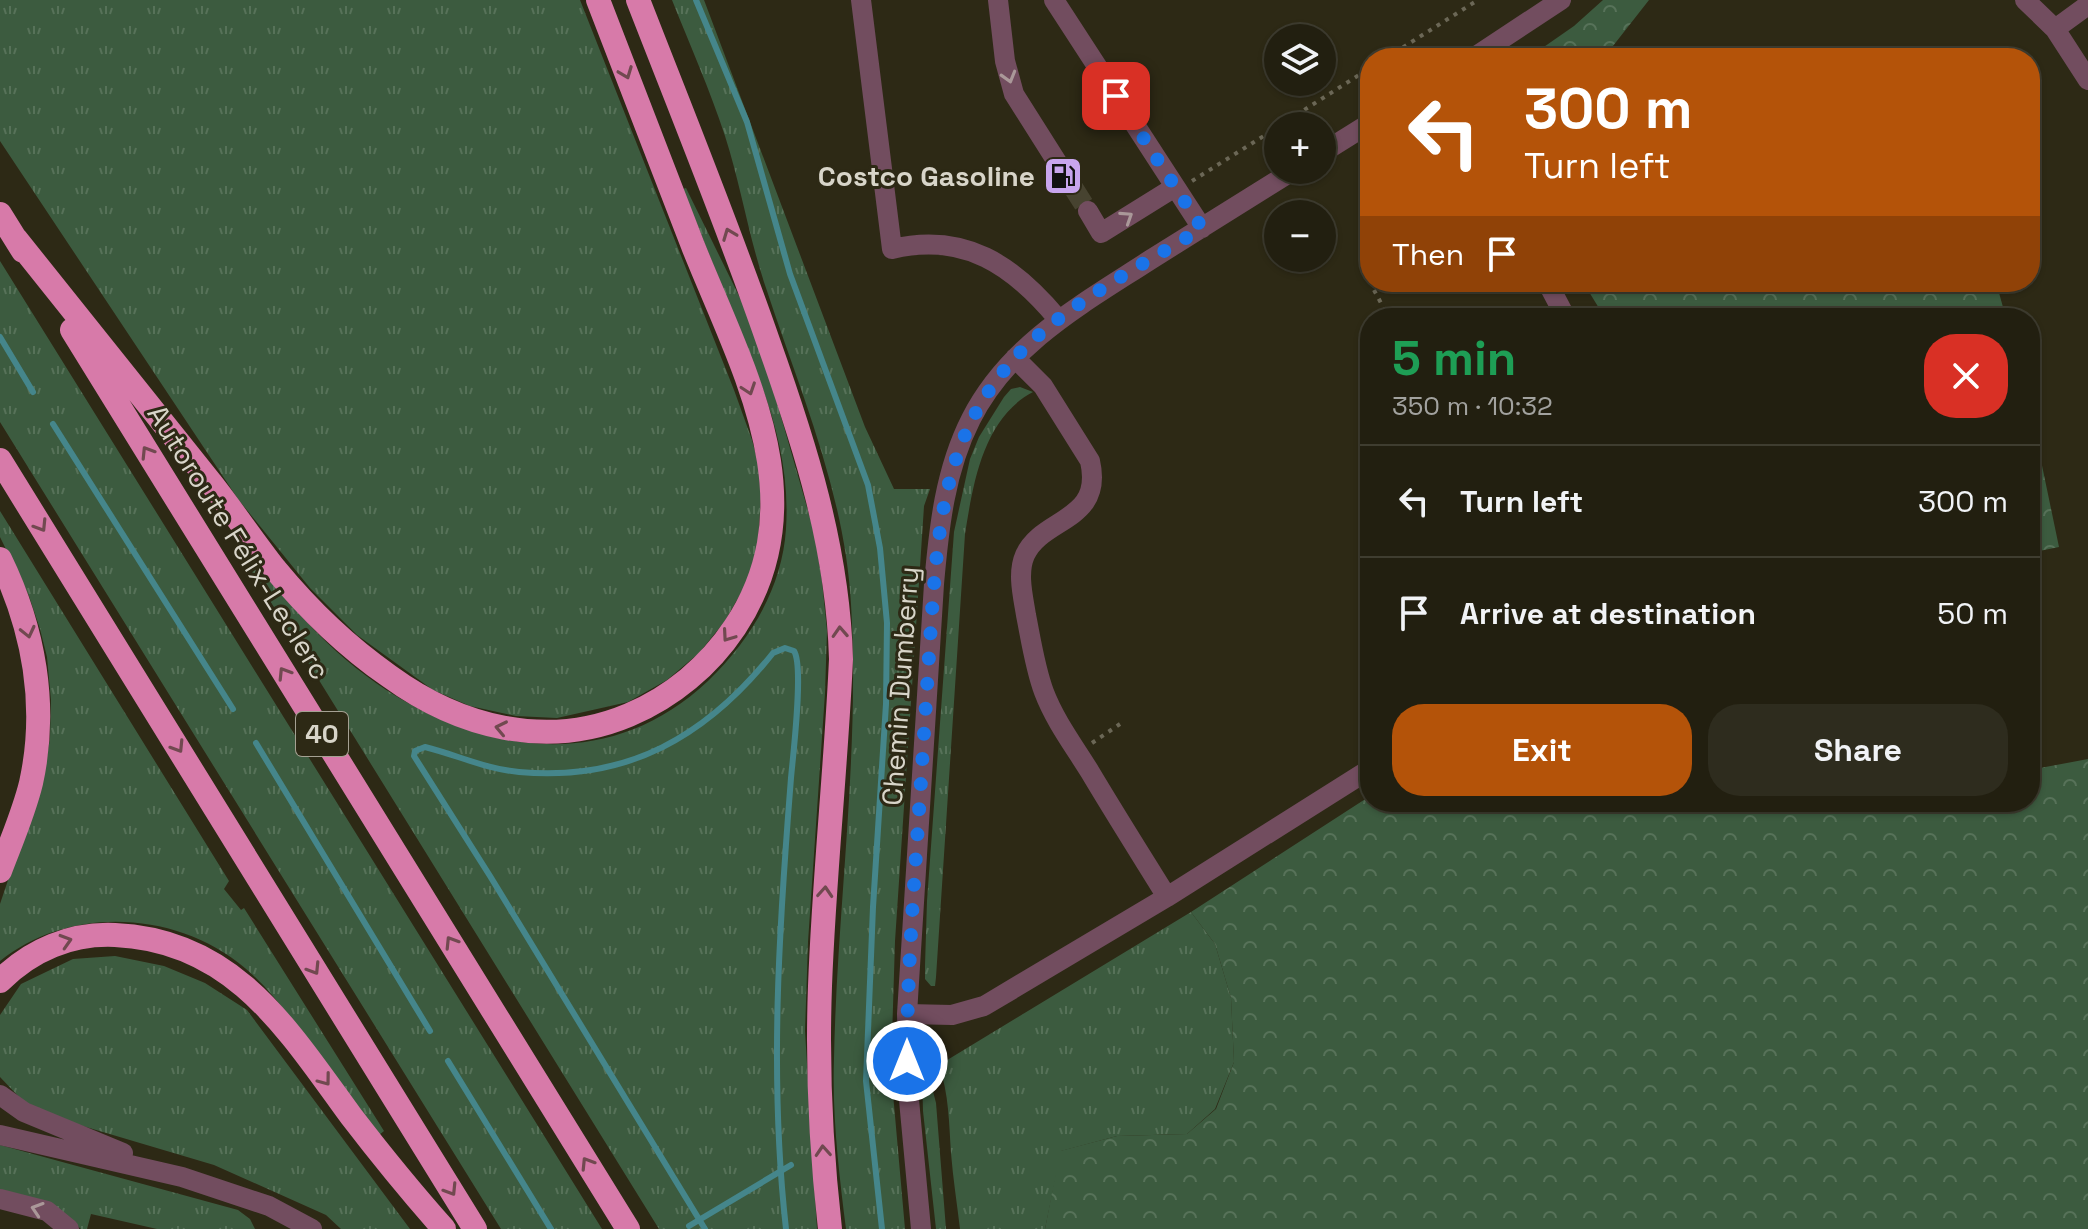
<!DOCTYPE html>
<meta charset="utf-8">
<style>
:root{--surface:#221f10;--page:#2e2c1e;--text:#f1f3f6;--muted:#a2a29f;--line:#3f3d30;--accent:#b45309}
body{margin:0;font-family:"Space Grotesk",sans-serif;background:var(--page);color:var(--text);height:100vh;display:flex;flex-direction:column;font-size:30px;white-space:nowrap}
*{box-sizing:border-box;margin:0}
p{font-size:26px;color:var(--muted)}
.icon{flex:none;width:44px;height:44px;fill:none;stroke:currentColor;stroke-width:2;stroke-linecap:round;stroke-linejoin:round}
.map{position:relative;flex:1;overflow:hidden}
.details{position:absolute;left:1360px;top:308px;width:680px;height:504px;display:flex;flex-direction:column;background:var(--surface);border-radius:32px;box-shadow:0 2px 6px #0004,0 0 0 2px var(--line)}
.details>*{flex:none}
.guide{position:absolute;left:1360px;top:48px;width:680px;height:244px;border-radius:32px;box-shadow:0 2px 6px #0004,0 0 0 2px var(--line);background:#b45309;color:#fff;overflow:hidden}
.tools{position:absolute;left:1264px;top:24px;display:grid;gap:16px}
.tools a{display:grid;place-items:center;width:72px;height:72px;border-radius:50%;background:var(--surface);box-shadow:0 2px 6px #0004,0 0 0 2px var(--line);font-size:40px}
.pin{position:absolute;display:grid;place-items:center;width:68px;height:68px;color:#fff;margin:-34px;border-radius:16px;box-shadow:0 4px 12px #0006}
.me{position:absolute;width:88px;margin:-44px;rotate:0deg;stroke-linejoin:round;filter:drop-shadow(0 0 6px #0008)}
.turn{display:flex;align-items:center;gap:28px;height:168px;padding:0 32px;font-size:36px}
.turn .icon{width:104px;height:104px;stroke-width:2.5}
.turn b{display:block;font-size:56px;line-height:68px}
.then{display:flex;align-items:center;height:76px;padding:0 32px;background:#0003;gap:16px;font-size:30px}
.round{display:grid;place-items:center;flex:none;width:84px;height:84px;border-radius:32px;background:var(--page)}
.headline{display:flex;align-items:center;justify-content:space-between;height:136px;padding:0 32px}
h1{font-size:48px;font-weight:700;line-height:60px;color:#1e9e55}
.cta{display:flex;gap:16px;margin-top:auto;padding:16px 32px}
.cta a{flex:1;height:92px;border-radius:32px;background:var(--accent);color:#fff;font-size:32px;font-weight:700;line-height:92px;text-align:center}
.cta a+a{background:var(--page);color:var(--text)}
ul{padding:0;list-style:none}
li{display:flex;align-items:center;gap:24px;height:112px;padding:0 32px;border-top:2px solid var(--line)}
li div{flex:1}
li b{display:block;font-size:30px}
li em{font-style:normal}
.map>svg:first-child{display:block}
.grass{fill:url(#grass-tufts)}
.forest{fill:url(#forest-crowns)}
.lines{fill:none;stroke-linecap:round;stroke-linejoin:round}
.stream{stroke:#45868b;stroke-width:6}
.minor-tunnel{stroke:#474330;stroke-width:20;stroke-dasharray:20 10;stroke-linecap:butt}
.path{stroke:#6b6756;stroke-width:4;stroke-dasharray:4 6;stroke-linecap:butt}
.minor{stroke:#724d5f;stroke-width:20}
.highway{stroke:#d77aa9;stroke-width:24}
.oneway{stroke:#714950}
.oneway2{stroke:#aa9899}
.route{stroke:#1a73e8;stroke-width:14;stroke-dasharray:0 25.2}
.labels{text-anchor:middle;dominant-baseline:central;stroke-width:6;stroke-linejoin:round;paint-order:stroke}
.shield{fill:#2d2915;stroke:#a5a193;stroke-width:2}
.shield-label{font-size:26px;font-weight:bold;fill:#d8d5c9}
.poi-label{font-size:28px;font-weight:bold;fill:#d8d5c9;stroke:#2d2915;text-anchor:end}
.street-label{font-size:28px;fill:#d8d5c9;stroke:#2d2915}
</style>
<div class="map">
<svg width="2088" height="1229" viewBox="0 0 2088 1229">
<defs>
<pattern id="grass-tufts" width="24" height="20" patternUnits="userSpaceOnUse" patternTransform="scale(2)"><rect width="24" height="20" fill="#3c5b3f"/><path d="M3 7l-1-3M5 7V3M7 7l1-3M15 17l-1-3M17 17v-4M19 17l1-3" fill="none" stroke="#577259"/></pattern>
<pattern id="forest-crowns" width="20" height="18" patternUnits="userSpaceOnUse" patternTransform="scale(2)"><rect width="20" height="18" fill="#3c5b3f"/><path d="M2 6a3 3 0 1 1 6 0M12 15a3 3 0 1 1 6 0" fill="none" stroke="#577259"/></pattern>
</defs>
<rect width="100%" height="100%" fill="#2d2915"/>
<path class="grass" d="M0 0H580L734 390 752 440 762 477 758 545 747 582 725 621 699 653 667 680 628 702 557 718 516 716 470 706 433 690 357 635 310 588 238 499 0 141Z
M672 0H704L865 427 894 489H930L924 506 920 567 895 941 891 1071 905 1229H846C839 1173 832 1115 834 1059 837 907 860 756 851 604 845 494 800 391 766 288 749 238 741 186 725 136 710 90 690 45 672 0Z
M686 188 742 302 761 347 815 535 822 581 827 631 825 693 808 942 805 1031 817 1229H659L252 572 258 567C284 596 308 626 337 652 442 746 595 788 708 681 750 640 782 589 786 529 791 452 764 388 735 319 718 276 700 232 683 189Z
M0 261 602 1229H501L0 422Z
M1020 387 1033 392C983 418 973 484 965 534L936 977 935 986H931L925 979V966L927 901 954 532 970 459 979 437 1004 397 1011 389Z
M0 511 229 881 224 889 241 910 244 908 384 1131 379 1135C356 1104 332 1073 309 1042 289 1016 270 989 245 968 177 910 69 905 0 961V904L44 773 50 739 51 700 47 657 40 629 29 596 0 537Z
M1191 912 1215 944 1231 998 1234 1062 1215 1109 1187 1134 1117 1136 1061 1151 1045 1229H960C957 1204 953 1178 951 1153 949 1122 949 1095 939 1065Z
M115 956 164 966 205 983 247 1010 410 1229H341L326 1215 214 1165 49 1116 22 1100 0 1077V1015L21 984 73 959Z
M925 1070 928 1072 936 1103 946 1229H936L923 1111 922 1073Z
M0 1145 238 1210 250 1219 255 1229H157L91 1214 87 1229H81L52 1204 0 1191Z"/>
<path class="forest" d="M1603 0H1649L1609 51 1608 58H1528L1574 26Z
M1583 282H1996L2006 318H1605Z
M2030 408 2059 547 2030 553Z
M2088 759V1229H1045L1060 1151 1117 1136 1187 1134 1216 1109 1234 1062 1231 998 1215 944 1191 912 1370 796V802H2030V770Z"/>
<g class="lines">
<path class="stream" d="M696 0 747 122 790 274 868 485 880 548 887 623 886 704 873 907 866 1081 882 1229
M0 337 33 392
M53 424 233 709
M256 743 430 1031
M448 1061 551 1229
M689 1226 791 1165
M705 1229 490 876 414 756 415 751 425 747C457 755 486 769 519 772 628 782 707 736 773 653L785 648 794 651C804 666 793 755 791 778 779 928 769 1078 786 1229"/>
<path class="minor-tunnel" d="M1057 162 1088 211"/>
<path class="path" d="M1386 58 1478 0
M1279 126 1370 68
M1192 181 1278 127
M1374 290 1389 318
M1092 743 1120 724
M931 1056 934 1034"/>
<path class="minor" d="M861 0 892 249C965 232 1013 265 1058 319
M998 0 1005 61 1014 94 1057 162
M1054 0 1202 228
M2025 0 2055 29 2088 80
M2055 29 2088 5
M1473 58 1561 0
M1322 153 1370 123
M1088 211 1101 233 1175 187
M1547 282 1566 318
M1167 897 1370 769
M907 1014 952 1015 984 1006 1167 897C1141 855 1115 814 1090 772 1074 746 1055 721 1044 692 1035 668 1031 640 1026 615 1023 596 1017 573 1025 555 1042 517 1104 522 1090 461L1043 386 1015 358
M0 1095 24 1112 123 1153
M0 1135 182 1177 269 1206 312 1229
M0 1199 47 1211 69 1229
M921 1229 909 1100 907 1014 934 584C939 527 945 470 971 419 1009 344 1082 304 1150 260 1198 230 1246 200 1294 170"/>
<path class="highway" d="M638 0C682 113 728 226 768 341 805 445 838 548 841 659 836 768 824 877 820 986 817 1067 821 1149 830 1229
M0 214 23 251
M16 239C81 321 146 402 211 483 233 511 253 541 275 569 308 609 346 646 389 676 459 727 546 750 629 715 672 697 709 666 735 627 819 500 742 369 693 246 661 164 629 82 598 0
M72 330 628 1229
M0 460 475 1229
M0 559C34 629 48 706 31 783 24 812 11 842 0 871
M0 981C31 950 71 933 115 935 234 940 288 1030 351 1116 381 1155 411 1192 444 1229"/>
</g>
<defs><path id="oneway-chevron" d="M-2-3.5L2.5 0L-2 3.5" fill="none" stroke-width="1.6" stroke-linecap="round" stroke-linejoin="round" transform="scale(2)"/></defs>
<g class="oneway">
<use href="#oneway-chevron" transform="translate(626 73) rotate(69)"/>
<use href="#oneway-chevron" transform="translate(729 234) rotate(-111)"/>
<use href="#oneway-chevron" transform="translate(749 389) rotate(71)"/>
<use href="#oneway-chevron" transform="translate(147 452) rotate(-122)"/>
<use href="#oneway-chevron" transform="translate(41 526) rotate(58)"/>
<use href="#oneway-chevron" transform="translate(28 632) rotate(77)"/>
<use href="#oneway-chevron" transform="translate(840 632) rotate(-93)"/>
<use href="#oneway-chevron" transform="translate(728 636) rotate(125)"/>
<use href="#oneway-chevron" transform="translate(284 673) rotate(-122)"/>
<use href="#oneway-chevron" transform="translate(501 728) rotate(-168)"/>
<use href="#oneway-chevron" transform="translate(178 747) rotate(58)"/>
<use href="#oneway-chevron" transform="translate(825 892) rotate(-86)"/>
<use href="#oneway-chevron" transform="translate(66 941) rotate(-17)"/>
<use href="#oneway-chevron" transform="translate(451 942) rotate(-122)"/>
<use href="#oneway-chevron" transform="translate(314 969) rotate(58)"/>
<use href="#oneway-chevron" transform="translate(325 1080) rotate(53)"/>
<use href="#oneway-chevron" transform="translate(823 1151) rotate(-94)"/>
<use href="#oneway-chevron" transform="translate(587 1163) rotate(-122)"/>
<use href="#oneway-chevron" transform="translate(451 1190) rotate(58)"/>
</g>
<g class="oneway2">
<use href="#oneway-chevron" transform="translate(1009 77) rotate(74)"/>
<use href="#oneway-chevron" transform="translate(1127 217) rotate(-33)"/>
<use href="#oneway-chevron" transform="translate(37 1209) rotate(-162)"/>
</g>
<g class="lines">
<path class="route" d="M907 1061C907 962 916 863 922 765 925 718 928 672 931 625 937 542 942 458 991 388 1039 316 1131 273 1202 228L1116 96"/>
</g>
<defs>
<g id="fuel-square" transform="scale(2)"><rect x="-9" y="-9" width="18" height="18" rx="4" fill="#c8a5ee" stroke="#2d2915"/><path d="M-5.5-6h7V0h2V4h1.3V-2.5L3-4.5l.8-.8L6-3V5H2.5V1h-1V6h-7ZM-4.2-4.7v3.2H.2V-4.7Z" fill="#111"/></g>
</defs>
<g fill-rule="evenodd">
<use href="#fuel-square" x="1063" y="176"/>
</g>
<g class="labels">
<rect class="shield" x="296" y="712" width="52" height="44" rx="6"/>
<g class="shield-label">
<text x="322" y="734">40</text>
</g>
<g class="poi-label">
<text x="1035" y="176">Costco Gasoline</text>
</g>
<g class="street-label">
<text transform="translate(239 542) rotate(58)">Autoroute Félix-Leclerc</text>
<text transform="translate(900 686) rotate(-86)">Chemin Dumberry</text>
</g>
</g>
</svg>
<div class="tools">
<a><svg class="icon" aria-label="layers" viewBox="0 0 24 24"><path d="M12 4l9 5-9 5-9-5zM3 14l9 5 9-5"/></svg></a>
<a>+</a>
<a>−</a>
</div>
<div class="pin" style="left:1116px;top:96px;background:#d93025"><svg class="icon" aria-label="arrive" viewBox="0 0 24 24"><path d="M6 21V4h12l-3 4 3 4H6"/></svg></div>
<svg class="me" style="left:907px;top:1061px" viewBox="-20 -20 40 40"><circle r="17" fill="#1a73e8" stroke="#fff" stroke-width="3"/><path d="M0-11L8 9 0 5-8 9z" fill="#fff"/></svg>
<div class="guide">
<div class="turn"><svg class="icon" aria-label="left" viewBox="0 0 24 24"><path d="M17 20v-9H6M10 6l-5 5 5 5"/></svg><div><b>300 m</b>Turn left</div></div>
<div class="then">Then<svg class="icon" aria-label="arrive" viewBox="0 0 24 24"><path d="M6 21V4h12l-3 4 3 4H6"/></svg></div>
</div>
<section class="details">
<div class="headline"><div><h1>5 min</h1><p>350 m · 10:32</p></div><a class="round" style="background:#d93025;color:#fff"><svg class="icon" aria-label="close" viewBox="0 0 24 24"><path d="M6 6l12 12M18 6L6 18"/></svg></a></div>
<ul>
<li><svg class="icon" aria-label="left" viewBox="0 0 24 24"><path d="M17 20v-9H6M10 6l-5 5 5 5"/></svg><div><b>Turn left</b></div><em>300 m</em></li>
<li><svg class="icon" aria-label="arrive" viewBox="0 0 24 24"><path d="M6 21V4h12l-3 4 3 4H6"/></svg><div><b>Arrive at destination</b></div><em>50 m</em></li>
</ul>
<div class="cta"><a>Exit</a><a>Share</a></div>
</section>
</div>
